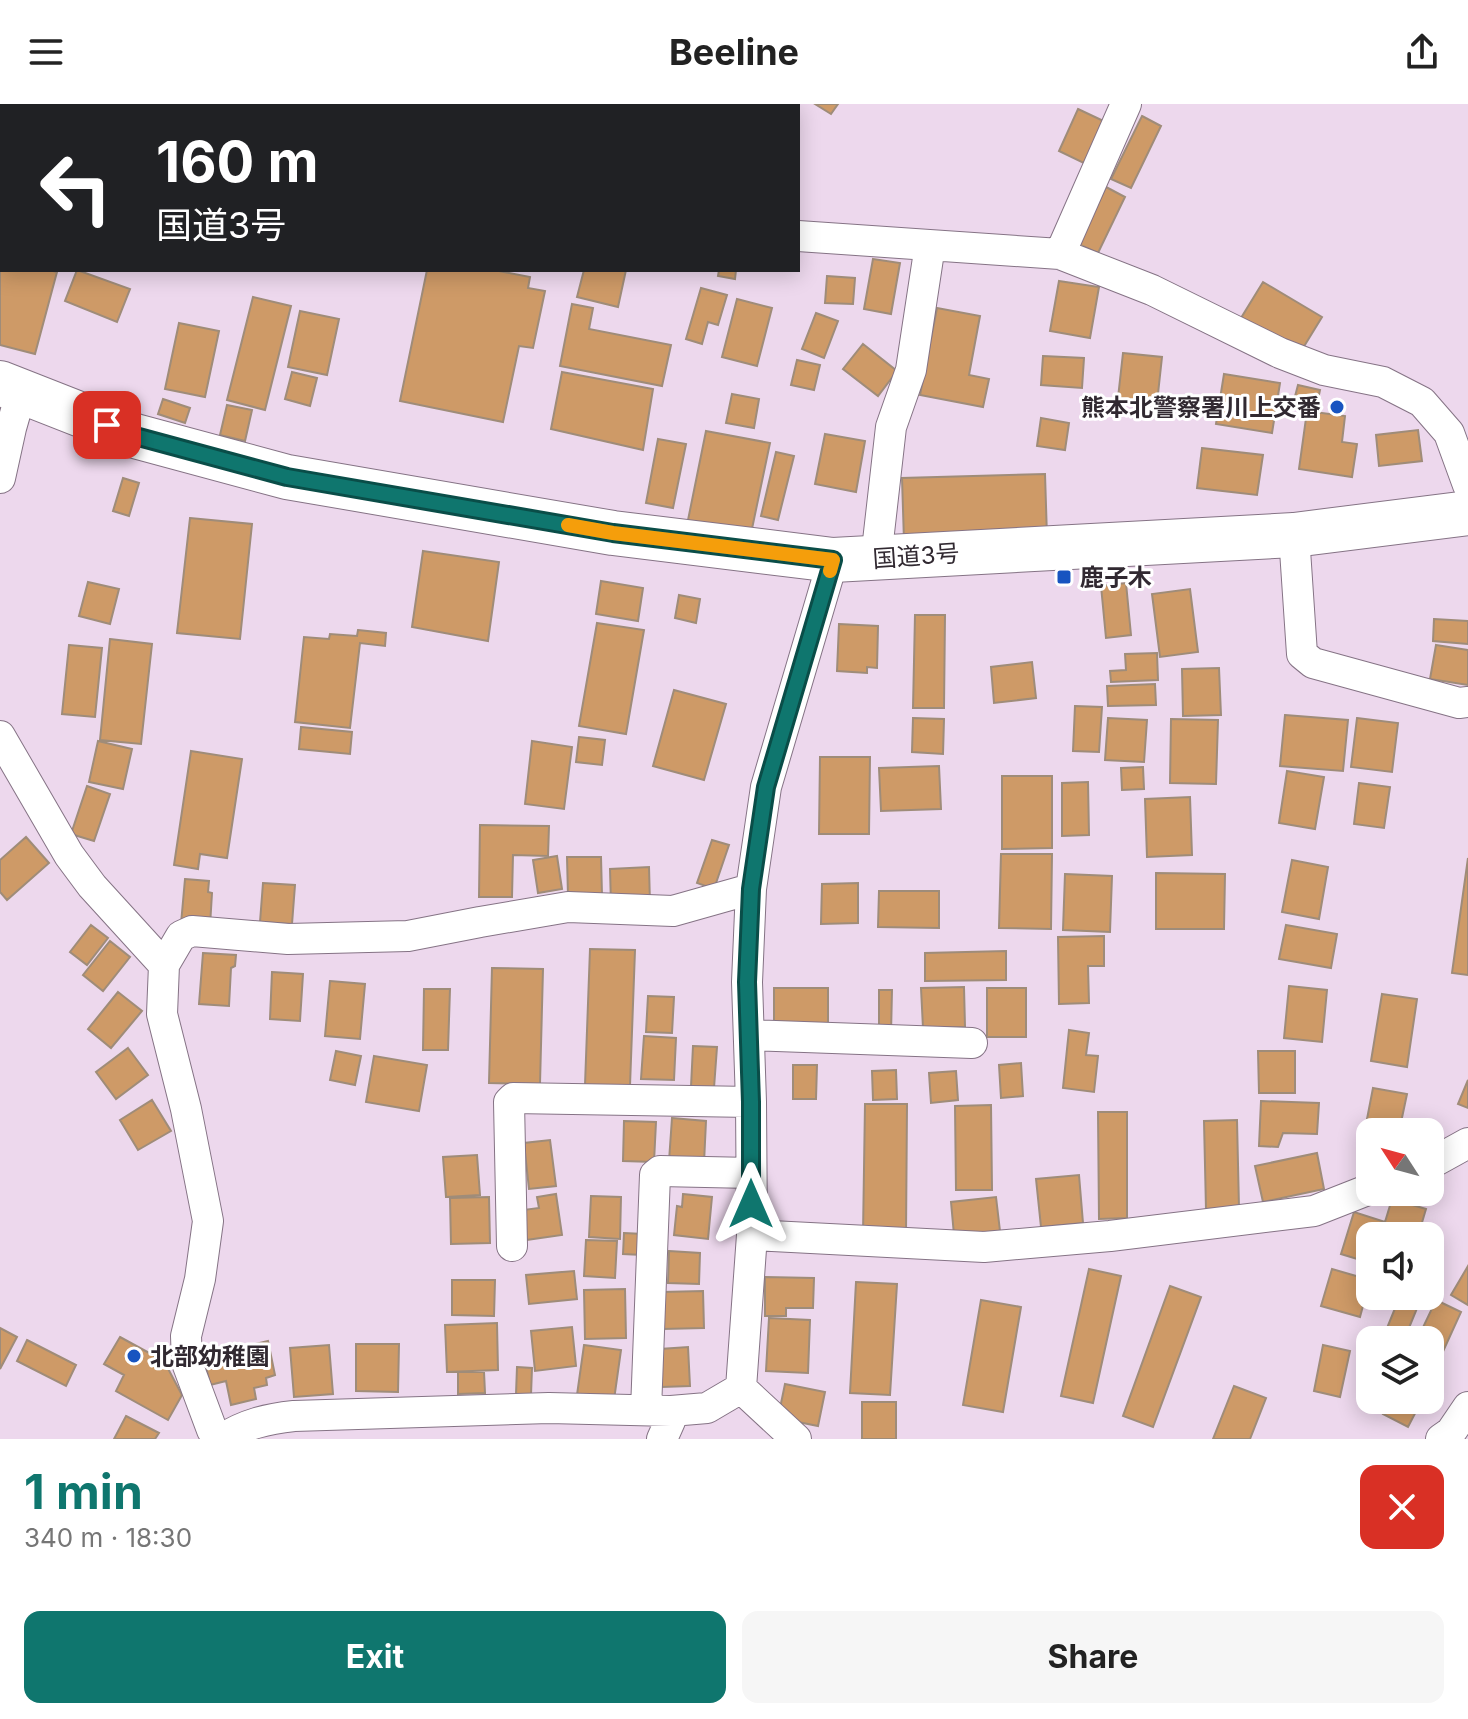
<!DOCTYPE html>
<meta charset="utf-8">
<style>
:root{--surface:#fff;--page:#f6f6f6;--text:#222;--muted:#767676;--accent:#0f766e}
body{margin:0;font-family:Inter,"Noto Sans JP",sans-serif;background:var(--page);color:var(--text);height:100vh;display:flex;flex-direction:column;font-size:30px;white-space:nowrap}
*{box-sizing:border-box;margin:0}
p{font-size:26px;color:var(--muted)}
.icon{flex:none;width:44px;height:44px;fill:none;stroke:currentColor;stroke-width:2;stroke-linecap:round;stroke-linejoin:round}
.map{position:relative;height:1335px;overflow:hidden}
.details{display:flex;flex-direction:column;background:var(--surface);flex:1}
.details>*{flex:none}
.guide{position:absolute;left:0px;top:0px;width:800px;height:168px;box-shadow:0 4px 20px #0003;background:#202124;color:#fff;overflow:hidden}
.needle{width:52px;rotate:306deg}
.buttons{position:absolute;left:1356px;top:1014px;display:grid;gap:16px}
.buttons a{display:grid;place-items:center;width:88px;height:88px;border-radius:16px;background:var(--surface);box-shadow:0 4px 20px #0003;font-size:40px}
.pin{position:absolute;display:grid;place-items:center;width:68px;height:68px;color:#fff;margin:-34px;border-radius:16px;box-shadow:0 4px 12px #0006}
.me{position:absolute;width:88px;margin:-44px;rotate:0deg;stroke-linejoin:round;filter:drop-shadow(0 0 6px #0008)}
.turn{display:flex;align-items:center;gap:28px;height:168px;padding:0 24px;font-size:36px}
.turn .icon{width:104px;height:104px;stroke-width:2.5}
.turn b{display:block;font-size:56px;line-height:68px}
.round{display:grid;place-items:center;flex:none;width:84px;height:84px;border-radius:16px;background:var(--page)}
.overview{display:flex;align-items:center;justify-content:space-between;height:136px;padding:0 24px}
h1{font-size:48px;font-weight:700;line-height:60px;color:var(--accent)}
.primary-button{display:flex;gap:16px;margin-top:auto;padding:16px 24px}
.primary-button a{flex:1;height:92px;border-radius:16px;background:var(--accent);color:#fff;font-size:32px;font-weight:700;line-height:92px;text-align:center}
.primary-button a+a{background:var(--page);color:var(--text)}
header{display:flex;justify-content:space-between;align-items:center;height:104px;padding:0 24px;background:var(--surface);font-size:36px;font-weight:700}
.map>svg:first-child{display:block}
.building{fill:#ce9a67;stroke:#9f8c79;stroke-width:2}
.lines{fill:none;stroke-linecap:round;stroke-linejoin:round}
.minor-casing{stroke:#857385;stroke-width:32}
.highway-casing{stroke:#857385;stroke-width:46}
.minor{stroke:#fff;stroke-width:30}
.highway{stroke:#fff;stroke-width:44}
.route-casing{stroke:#0a4d48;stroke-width:20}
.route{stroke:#0f766e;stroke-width:14}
.slow{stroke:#f59e0b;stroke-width:14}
.poi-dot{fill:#1854c0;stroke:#fff;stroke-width:3}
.labels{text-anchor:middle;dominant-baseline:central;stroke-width:6;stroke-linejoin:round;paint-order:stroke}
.poi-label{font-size:24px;font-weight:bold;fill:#312931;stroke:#fff;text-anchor:start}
.street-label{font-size:24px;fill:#312931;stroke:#fff}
</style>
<header><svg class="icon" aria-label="menu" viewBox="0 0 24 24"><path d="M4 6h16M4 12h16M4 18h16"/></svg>Beeline<svg class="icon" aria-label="share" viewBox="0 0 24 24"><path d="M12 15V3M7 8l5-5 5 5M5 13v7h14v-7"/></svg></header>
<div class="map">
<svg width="1468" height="1335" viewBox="0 0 1468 1335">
<rect width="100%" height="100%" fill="#edd8ed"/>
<path class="building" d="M0 0 19 2H2V24L0 23Z
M815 0H838L831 10Z
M1078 5 1112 21 1092 63 1059 47Z
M1142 12 1161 22 1131 84 1111 75Z
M1106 83 1125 93 1098 149 1078 140Z
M2 155V166H49L57 168 35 250 0 241V162Z
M873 155 900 159 891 210 864 205Z
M77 166 130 185 117 218 65 197Z
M427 166H494L530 173 528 184 545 187 533 244 519 242 503 318 400 297Z
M584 166H626L618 203 577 193Z
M719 166H736L735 175 718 172Z
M827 172 855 174 853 200 825 199Z
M1059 177 1099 183 1090 234 1050 227Z
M1263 178 1322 213 1300 249 1241 214Z
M701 184 727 191 718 221 708 218 702 240 686 235Z
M253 193 291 202 265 306 227 296Z
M737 195 772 204 757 262 722 253Z
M572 200 593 204 589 225 671 241 662 282 560 262Z
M937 204 980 212 969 271 989 275 983 303 920 291Z
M300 207 339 215 327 271 288 263Z
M816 209 838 217 824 254 802 245Z
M179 219 219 227 205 293 165 285Z
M863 240 897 267 878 292 843 265Z
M1123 249 1162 253 1157 299 1118 294Z
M1043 252 1084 254 1082 284 1041 281Z
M797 256 820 261 814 286 791 281Z
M292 268 317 274 310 302 285 295Z
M562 268 653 285 643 346 551 325Z
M1224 270 1280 279 1272 329 1216 320Z
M1298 281 1320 286 1316 305 1293 300Z
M732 290 759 295 754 324 726 319Z
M163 295 190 304 185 319 158 310Z
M227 301 252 306 245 337 220 331Z
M1307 307 1345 312 1342 338 1357 340 1352 373 1299 365Z
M1041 314 1069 319 1065 346 1037 342Z
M1418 326 1422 357 1379 362 1376 331Z
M706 327 770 339 749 439 686 426Z
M825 330 865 337 856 388 815 380Z
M658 335 686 340 673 404 646 399Z
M1202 344 1263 351 1257 391 1197 384Z
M776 348 794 352 778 416 761 412Z
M1045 370 1047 433 904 437 902 374Z
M123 374 139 379 129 412 113 407Z
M190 414 252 420 240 535 177 529Z
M423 447 499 458 488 537 412 523Z
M601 477 643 484 638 517 596 510Z
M88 478 119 485 110 520 79 512Z
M1126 479 1131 531 1106 534 1101 482Z
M1190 485 1198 548 1160 553 1152 490Z
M679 491 700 495 696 519 675 514Z
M915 511H945L944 604H913Z
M1434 515 1468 517V540L1433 537Z
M597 519 644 526 626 630 579 622Z
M839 520 878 522 877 564 867 563V569L837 567Z
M358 526 386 529 385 542 360 539 350 624 295 618 304 533 329 535 330 530 357 532Z
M110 535 152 540 141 640 100 636Z
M69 541 102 544 95 613 62 610Z
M1436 541 1468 546V581L1430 575Z
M1157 549 1158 576 1111 578 1110 567 1126 566 1125 550Z
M1032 558 1036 594 994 599 991 563Z
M1219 564 1221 611 1183 612 1182 565Z
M1155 580 1156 601 1108 602 1107 582Z
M674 586 726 600 704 676 653 662Z
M1075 602 1102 603 1099 648 1073 647Z
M1285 611 1348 616 1343 667 1280 662Z
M913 614 944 615 943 650 912 648Z
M1108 614 1147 616 1144 658 1105 656Z
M1357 614 1398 619 1392 668 1351 663Z
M1171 615 1218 616 1216 680 1170 679Z
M301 623 352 628 350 650 299 645Z
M579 633 605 636 602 661 576 658Z
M98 637 132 645 123 685 89 678Z
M532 637 572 643 564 705 525 700Z
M191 647 242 655 227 754 200 750 198 765 174 761Z
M820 653H870L869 730H819Z
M939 662 941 705 881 707 879 664Z
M1143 663 1144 685 1122 686 1121 664Z
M1287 667 1324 673 1315 725 1279 719Z
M1002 672H1052V744L1002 745Z
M1088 678 1089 731 1062 732V679Z
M1359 679 1390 683 1384 724 1354 720Z
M87 682 110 690 94 737 71 730Z
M1190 693 1192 751 1147 753 1145 695Z
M480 721 549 722 548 752 513 751 512 793H479Z
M26 733 49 759 7 796 0 788V756Z
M712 736 729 741 714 785 697 779Z
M1001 750H1052L1051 825 999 824Z
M557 752 562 785 538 789 533 756Z
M567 753H601L602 791 568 792Z
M1468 754V871L1452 869Z
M1292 756 1328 763 1319 815 1282 808Z
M649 763 650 799 611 801 610 765Z
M1156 769 1225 770 1224 825H1156Z
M1065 770 1112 772 1110 828 1063 826Z
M185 775 209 777 208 788 212 789 210 822 181 820Z
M263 779 295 781 292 820 260 818Z
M858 779V819L821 820 822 780Z
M879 787H939V824L878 823Z
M91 821 108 834 87 861 70 848Z
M1286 821 1337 830 1331 864 1279 855Z
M1104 832V862H1088L1089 899 1059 900 1058 833Z
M110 837 130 853 103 887 83 871Z
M590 845 635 846 630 982 585 981Z
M1006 847V876L925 877V849Z
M203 849 236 851 235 862 231 864 229 902 199 900Z
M492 864 543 865 540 980 489 979Z
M272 868 303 870 300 917 270 915Z
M330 877 365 880 360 935 325 932Z
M1289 882 1327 886 1322 938 1284 934Z
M964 883 965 923 923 924 921 884Z
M774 884H828V924H774Z
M987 884H1026V933H987Z
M424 885H450L448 946H423Z
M879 886H892L891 930H879Z
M118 888 142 907 111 944 88 925Z
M1382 890 1417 895 1407 963 1371 957Z
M648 892 674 893 672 929 646 928Z
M1069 926 1089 929 1086 951 1098 952 1094 988 1063 984Z
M644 932 676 934 674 976 641 975Z
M693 942 717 943 714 984 691 983Z
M128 944 148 971 116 995 96 968Z
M336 947 361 952 355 981 330 976Z
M1258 947H1295V989H1259Z
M374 952 427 961 419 1007 366 998Z
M1021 959 1023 992 1001 994 999 961Z
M793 961H817L816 995H793Z
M896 966 897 995 873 996 872 967Z
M956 967 958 996 931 999 929 969Z
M1468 976V1004L1458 1000Z
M1373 984 1407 990 1399 1028H1370V1042L1362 1041Z
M152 996 171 1027 138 1046 120 1016Z
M1261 997 1319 999 1317 1030 1283 1029 1278 1043 1259 1042Z
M865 1000H907L906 1130H863Z
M991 1001 992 1086H956L955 1002Z
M1098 1008H1127V1114L1099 1115Z
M672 1014 706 1017 704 1059 669 1057Z
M1237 1016 1239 1104 1206 1105 1204 1017Z
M624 1017 656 1018 654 1058 623 1057Z
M550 1036 556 1082 529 1085 524 1039Z
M1317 1049 1324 1085 1263 1098 1255 1062Z
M477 1051 480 1091 446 1093 443 1053Z
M1079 1071 1083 1119 1041 1123 1036 1075Z
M556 1090 562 1131 526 1136 523 1106 539 1104 537 1093Z
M683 1090 712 1093 708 1135 674 1131 677 1102 682 1103Z
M591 1092 621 1093 620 1135 589 1133Z
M489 1093 490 1139 451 1140 450 1094Z
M996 1093 1000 1127 954 1131 951 1098Z
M1392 1095 1426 1105 1418 1132H1370V1159L1341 1150 1354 1108 1385 1118Z
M624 1129 643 1130 642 1151 623 1150Z
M586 1136 617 1137 615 1174 584 1172Z
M669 1147 700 1149 699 1180 668 1179Z
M1468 1162V1201L1451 1191Z
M1089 1165 1121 1172 1093 1299 1061 1292Z
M1332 1165 1370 1176 1360 1213 1321 1202Z
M574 1167 577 1195 529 1200 526 1171Z
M765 1173 814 1174 813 1204H786V1212H765Z
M452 1176H495L494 1212 452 1211Z
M856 1178 897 1180 890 1291 850 1289Z
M1170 1182 1201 1193 1153 1323 1123 1312Z
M625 1185 626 1234 585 1235 584 1186Z
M703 1187 704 1224 663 1225 662 1188Z
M1400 1192H1408L1420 1197 1404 1236H1389L1383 1234Z
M981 1196 1021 1203 1003 1308 963 1301Z
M1436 1196 1461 1208 1441 1252 1430 1247V1236H1417Z
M769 1214 810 1216 808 1269 766 1267Z
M497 1219 498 1266 447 1268 445 1221Z
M572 1223 576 1262 535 1267 531 1227Z
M0 1224 17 1233 0 1265Z
M120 1233 164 1257 182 1291 168 1316 116 1287 124 1271 104 1260Z
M27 1236 76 1261 66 1282 17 1257Z
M268 1237 275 1271 266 1274 267 1281 254 1284 256 1295 231 1301 226 1277 210 1281 204 1252Z
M356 1240H399L398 1288 356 1287Z
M329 1241 333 1290 294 1293 290 1244Z
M584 1241 621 1246 614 1296 577 1291Z
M1323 1241 1350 1247 1340 1293 1314 1287Z
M688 1243 690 1282 662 1283 660 1245Z
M517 1263 532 1264 531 1291 516 1290Z
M458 1268H484L485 1289 458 1290Z
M785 1280 825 1288 818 1322 778 1314Z
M1234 1282 1266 1294 1250 1335H1213Z
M1390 1296H1422L1408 1323 1383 1310Z
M862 1298H896V1335H862Z
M126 1312 159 1329 155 1335H114Z"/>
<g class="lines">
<g class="minor-casing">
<path id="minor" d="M449 0 451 2
M798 132 1060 150 1152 186 1280 249 1324 266 1383 278 1422 298 1449 329 1468 381
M1060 150 1126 0
M0 374 11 324 21 289
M1294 431 1302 550 1313 559 1459 599 1468 598
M876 455 891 323 911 266 930 141
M0 632 69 751 92 782 164 861
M749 931 972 939
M1430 1060 1468 1039
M752 1131 984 1143 1110 1132 1314 1107 1370 1085
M512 1142 509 998 513 994 751 998
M646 1306 655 1071 660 1067 751 1069
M223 1334 212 1326 187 1259 186 1232 200 1175 208 1117 186 1005 162 910 164 861 181 832 192 827 288 835 408 832 480 818 568 803 673 807 751 785
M222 1335C245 1320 267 1315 294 1312L549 1304 671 1307 707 1304 741 1284
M662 1335 670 1317 671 1307
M796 1335 741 1284 752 1131 751 998 747 878 751 785 766 683 833 456
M1441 1335 1451 1328 1468 1303"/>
</g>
<g class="highway-casing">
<path id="highway" d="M0 279 135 332 287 373 613 429 833 456 1294 431 1468 409"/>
</g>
<use href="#minor" class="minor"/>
<use href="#highway" class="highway"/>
</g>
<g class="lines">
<g class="route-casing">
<path id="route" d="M107 321 135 332 287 373 613 429 833 456 766 683 751 785 747 878 751 998V1100"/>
</g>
<use href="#route" class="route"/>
<path class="slow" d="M568 421 613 429 833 456 830 467"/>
</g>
<g class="poi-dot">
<circle cx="1337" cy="303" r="8"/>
<rect x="1056" y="465" width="16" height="16" rx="4"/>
<circle cx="134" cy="1252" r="8"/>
</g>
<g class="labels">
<g class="poi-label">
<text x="1321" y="303" text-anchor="end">熊本北警察署川上交番</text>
<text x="1080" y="473">鹿子木</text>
<text x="150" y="1252">北部幼稚園</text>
</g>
<g class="street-label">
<text transform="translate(916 452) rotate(-4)">国道3号</text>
</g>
</g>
</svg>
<div class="buttons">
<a><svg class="needle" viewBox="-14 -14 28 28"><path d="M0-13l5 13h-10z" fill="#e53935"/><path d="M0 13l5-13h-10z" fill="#767676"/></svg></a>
<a><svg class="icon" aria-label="sound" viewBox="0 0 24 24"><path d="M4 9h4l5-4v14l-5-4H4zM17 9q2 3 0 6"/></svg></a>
<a><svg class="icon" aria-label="layers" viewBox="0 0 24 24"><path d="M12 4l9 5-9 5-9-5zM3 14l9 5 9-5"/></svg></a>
</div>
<div class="pin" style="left:107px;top:321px;background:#d93025"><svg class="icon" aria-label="arrive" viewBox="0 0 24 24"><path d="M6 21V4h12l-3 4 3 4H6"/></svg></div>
<svg class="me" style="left:751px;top:1100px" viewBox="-20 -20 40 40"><path d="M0-17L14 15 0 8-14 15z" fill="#0f766e" stroke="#fff" stroke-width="4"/></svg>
<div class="guide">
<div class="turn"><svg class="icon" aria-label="left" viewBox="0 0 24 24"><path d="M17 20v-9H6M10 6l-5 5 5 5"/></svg><div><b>160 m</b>国道3号</div></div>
</div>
</div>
<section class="details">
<div class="overview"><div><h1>1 min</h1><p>340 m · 18:30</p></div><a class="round" style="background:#d93025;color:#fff"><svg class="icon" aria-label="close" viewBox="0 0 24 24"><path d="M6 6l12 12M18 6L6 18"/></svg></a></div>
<div class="primary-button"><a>Exit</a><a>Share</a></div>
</section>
